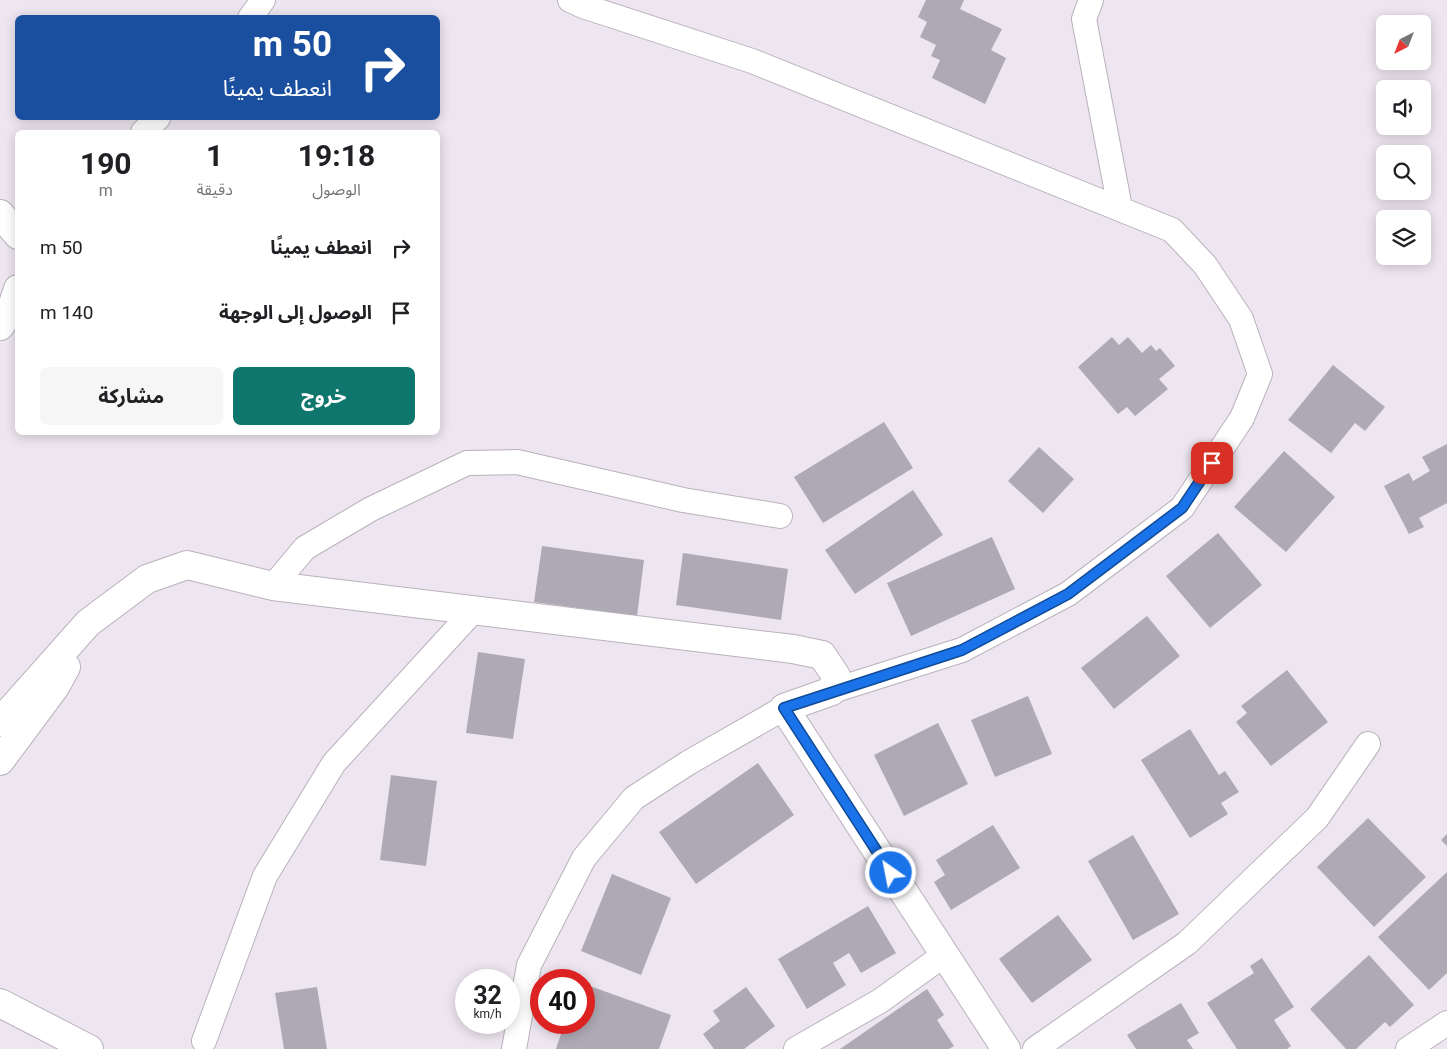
<!DOCTYPE html>
<html lang="ar">
<meta charset="utf-8">
<style>
:root{--surface:#fff;--page:#f6f6f6;--text:#202124;--muted:#757577;--accent:#0f766e}
body{margin:0;font-family:Roboto,"Noto Sans Arabic",sans-serif;background:var(--page);color:var(--text);direction:rtl;height:100vh;display:flex;flex-direction:column;font-size:19px;white-space:nowrap}
*{box-sizing:border-box;margin:0}
p{font-size:16px;color:var(--muted)}
.icon{flex:none;width:28px;height:28px;fill:none;stroke:currentColor;stroke-width:2;stroke-linecap:round;stroke-linejoin:round}
.map{position:relative;flex:1;overflow:hidden;direction:ltr}
.panel{position:absolute;left:15px;top:130px;width:425px;height:305px;display:flex;flex-direction:column;background:var(--surface);border-radius:8px;box-shadow:0 2px 12px #0003;direction:rtl}
.panel>*{flex:none}
.top-card{position:absolute;left:15px;top:15px;width:425px;height:105px;border-radius:8px;box-shadow:0 2px 12px #0003;direction:rtl;background:#1a4fa0;color:#fff;overflow:hidden}
.needle{width:32px;rotate:222deg}
.controls{position:absolute;left:1376px;top:15px;display:grid;gap:10px}
.controls a{display:grid;place-items:center;width:55px;height:55px;border-radius:8px;background:var(--surface);box-shadow:0 2px 12px #0003;font-size:25px}
.speed{position:absolute;left:455px;top:969px;display:flex;gap:10px;font-size:25px;font-weight:700;text-align:center}
.speed>*{display:grid;place-content:center;width:65px;height:65px;border-radius:50%;background:var(--surface);box-shadow:0 2px 12px #0003;line-height:1}
.speed small{font-size:12px;font-weight:400}
.speed .limit{border:8px solid #d22;background:#fff;color:#111}
.pin{position:absolute;display:grid;place-items:center;width:42px;height:42px;color:#fff;margin:-21px;border-radius:10px;box-shadow:0 2px 8px #0006}
.me{position:absolute;width:55px;margin:-28px;rotate:327deg;stroke-linejoin:round;filter:drop-shadow(0 0 4px #0008)}
.turn{display:flex;align-items:center;gap:18px;height:105px;padding:0 25px;font-size:22px}
.turn .icon{width:65px;height:65px;stroke-width:2.5}
.turn b{display:block;font-size:35px;line-height:42px}
.eta{display:flex;justify-content:space-evenly;align-items:center;height:85px;text-align:center}
.eta b{font-size:30px;font-weight:700;line-height:35px}
.action{display:flex;gap:10px;margin-top:auto;padding:10px 25px}
.action a{flex:1;height:58px;border-radius:8px;background:var(--accent);color:#fff;font-size:20px;font-weight:700;line-height:58px;text-align:center}
.action a+a{background:var(--page);color:var(--text)}
ul{padding:0;list-style:none}
li{display:flex;align-items:center;gap:15px;height:65px;padding:0 25px}
li div{flex:1}
li b{display:block;font-size:19px}
li em{font-style:normal}
.map>svg:first-child{display:block}
.building{fill:#aeaab5}
.lines{fill:none;stroke-linecap:round;stroke-linejoin:round}
.minor-casing{stroke:#b9b2bc;stroke-width:26}
.tertiary-casing{stroke:#b9b2bc;stroke-width:30}
.minor{stroke:#fff;stroke-width:24}
.tertiary{stroke:#fff;stroke-width:28}
.route-casing{stroke:#114b97;stroke-width:12}
.route{stroke:#1a73e8;stroke-width:9}
</style>
<div class="map">
<svg width="1447" height="1049" viewBox="0 0 1447 1049">
<rect width="100%" height="100%" fill="#ede5ef"/>
<path class="building" d="M926 0H964L960 9 1002 29 991 50 1006 58 985 104 932 78 940 60 931 56 936 45 920 37 927 22 918 17Z
M1112 337 1119 345 1128 337 1142 353 1151 345 1156 351 1160 348 1175 366 1159 379 1168 389 1135 416 1127 407 1118 414 1078 367Z
M1333 365 1385 407 1365 431 1355 423 1331 453 1288 420Z
M884 422 913 468 823 523 794 477Z
M1447 444V503L1419 518 1424 527 1409 534 1384 486 1409 473 1413 481 1430 471 1422 457Z
M1039 447 1074 479 1043 513 1008 481Z
M1284 451 1335 497 1286 552 1234 507Z
M913 490 943 535 855 594 825 550Z
M1218 533 1262 585 1210 628 1166 576Z
M992 537 1015 589 911 636 887 583Z
M542 546 644 560 637 616 534 602Z
M683 553 788 569 781 620 676 605Z
M1147 616 1180 656 1114 709 1081 668Z
M478 652 525 659 513 739 466 733Z
M1287 670 1328 722 1271 766 1236 722 1247 713 1241 706Z
M1028 696 1052 754 995 777 971 720Z
M938 723 968 784 904 816 874 755Z
M1190 729 1219 775 1225 771 1239 792 1221 803 1228 814 1190 838 1141 760Z
M758 763 794 815 696 884 659 832Z
M391 775 437 781 426 866 380 860Z
M1368 818 1426 877 1374 927 1317 867Z
M993 825 1020 868 951 910 934 882 945 875 936 860Z
M1447 834V846L1441 840Z
M1133 835 1179 914 1133 940 1088 861Z
M1447 872V973L1429 990 1378 937Z
M612 874 671 898 641 975 581 951Z
M868 906 896 953 861 973 849 953 833 963 846 985 807 1009 778 959Z
M1058 915 1092 960 1032 1003 999 959Z
M1369 955 1414 1005 1390 1027 1385 1022 1356 1049H1346L1310 1009Z
M1262 958 1294 1007 1274 1020 1291 1046 1287 1049H1237L1207 1003 1254 973 1250 966Z
M584 984 671 1015 659 1049H556L565 1022H584Z
M317 987 327 1049H284L275 993Z
M746 987 775 1026 744 1049H714L703 1034 720 1021 713 1011Z
M927 989 944 1015 937 1020 954 1046 949 1049H840Z
M1181 1003 1199 1033 1187 1040 1193 1049H1136L1127 1035Z"/>
<g class="lines">
<g class="minor-casing">
<path id="minor" d="M570 0 583 6 752 61 1172 230 1205 265 1241 319 1260 374 1242 418 1182 508 1068 594 962 650 832 691
M1091 0 1084 19 1120 208
M250 18 263 0
M143 132 158 118
M273 586 305 548 371 509 467 463 517 462 683 500 780 516
M204 1041 265 876 334 763 474 610
M514 1049 529 965 584 858 634 798 688 763 784 708
M796 1049 880 1001 944 955
M1035 1049 1187 943 1317 818 1368 744
M1408 1049 1447 1023"/>
</g>
<g class="tertiary-casing">
<path id="tertiary" d="M0 214 18 235
M0 326 12 307 18 289
M0 722 88 623 147 579 187 565 273 586 793 649 822 655 836 676 832 691 784 708 1006 1049
M0 761 55 687 66 667
M0 1003 89 1049"/>
</g>
<use href="#minor" class="minor"/>
<use href="#tertiary" class="tertiary"/>
</g>
<g class="lines">
<g class="route-casing">
<path id="route" d="M891 873 784 708 962 650 1068 594 1182 508 1212 463"/>
</g>
<use href="#route" class="route"/>
</g>
</svg>
<div class="controls">
<a><svg class="needle" viewBox="-14 -14 28 28"><path d="M0-13l5 13h-10z" fill="#e53935"/><path d="M0 13l5-13h-10z" fill="#757577"/></svg></a>
<a><svg class="icon" aria-label="sound" viewBox="0 0 24 24"><path d="M4 9h4l5-4v14l-5-4H4zM17 9q2 3 0 6"/></svg></a>
<a><svg class="icon" aria-label="search" viewBox="0 0 24 24"><circle cx="10" cy="10" r="6"/><path d="M15 15l6 6"/></svg></a>
<a><svg class="icon" aria-label="layers" viewBox="0 0 24 24"><path d="M12 4l9 5-9 5-9-5zM3 14l9 5 9-5"/></svg></a>
</div>
<div class="speed"><div>32<small>km/h</small></div><div class="limit">40</div></div>
<div class="pin" style="left:1212px;top:463px;background:#d93025"><svg class="icon" aria-label="arrive" viewBox="0 0 24 24"><path d="M6 21V4h12l-3 4 3 4H6"/></svg></div>
<svg class="me" style="left:891px;top:873px" viewBox="-20 -20 40 40"><circle r="17" fill="#1a73e8" stroke="#fff" stroke-width="3"/><path d="M0-11L8 9 0 5-8 9z" fill="#fff"/></svg>
<div class="top-card">
<div class="turn"><svg class="icon" aria-label="right" viewBox="0 0 24 24"><path d="M7 20v-9h11M14 6l5 5-5 5"/></svg><div><b>50 m</b>انعطف يمينًا</div></div>
</div>
<section class="panel">
<div class="eta">
<div><b>19:18</b><p>الوصول</p></div>
<div><b>1</b><p>دقيقة</p></div>
<div><b>190</b><p>m</p></div>
</div>
<ul>
<li><svg class="icon" aria-label="right" viewBox="0 0 24 24"><path d="M7 20v-9h11M14 6l5 5-5 5"/></svg><div><b>انعطف يمينًا</b></div><em>50 m</em></li>
<li><svg class="icon" aria-label="arrive" viewBox="0 0 24 24"><path d="M6 21V4h12l-3 4 3 4H6"/></svg><div><b>الوصول إلى الوجهة</b></div><em>140 m</em></li>
</ul>
<div class="action"><a>خروج</a><a>مشاركة</a></div>
</section>
</div>
